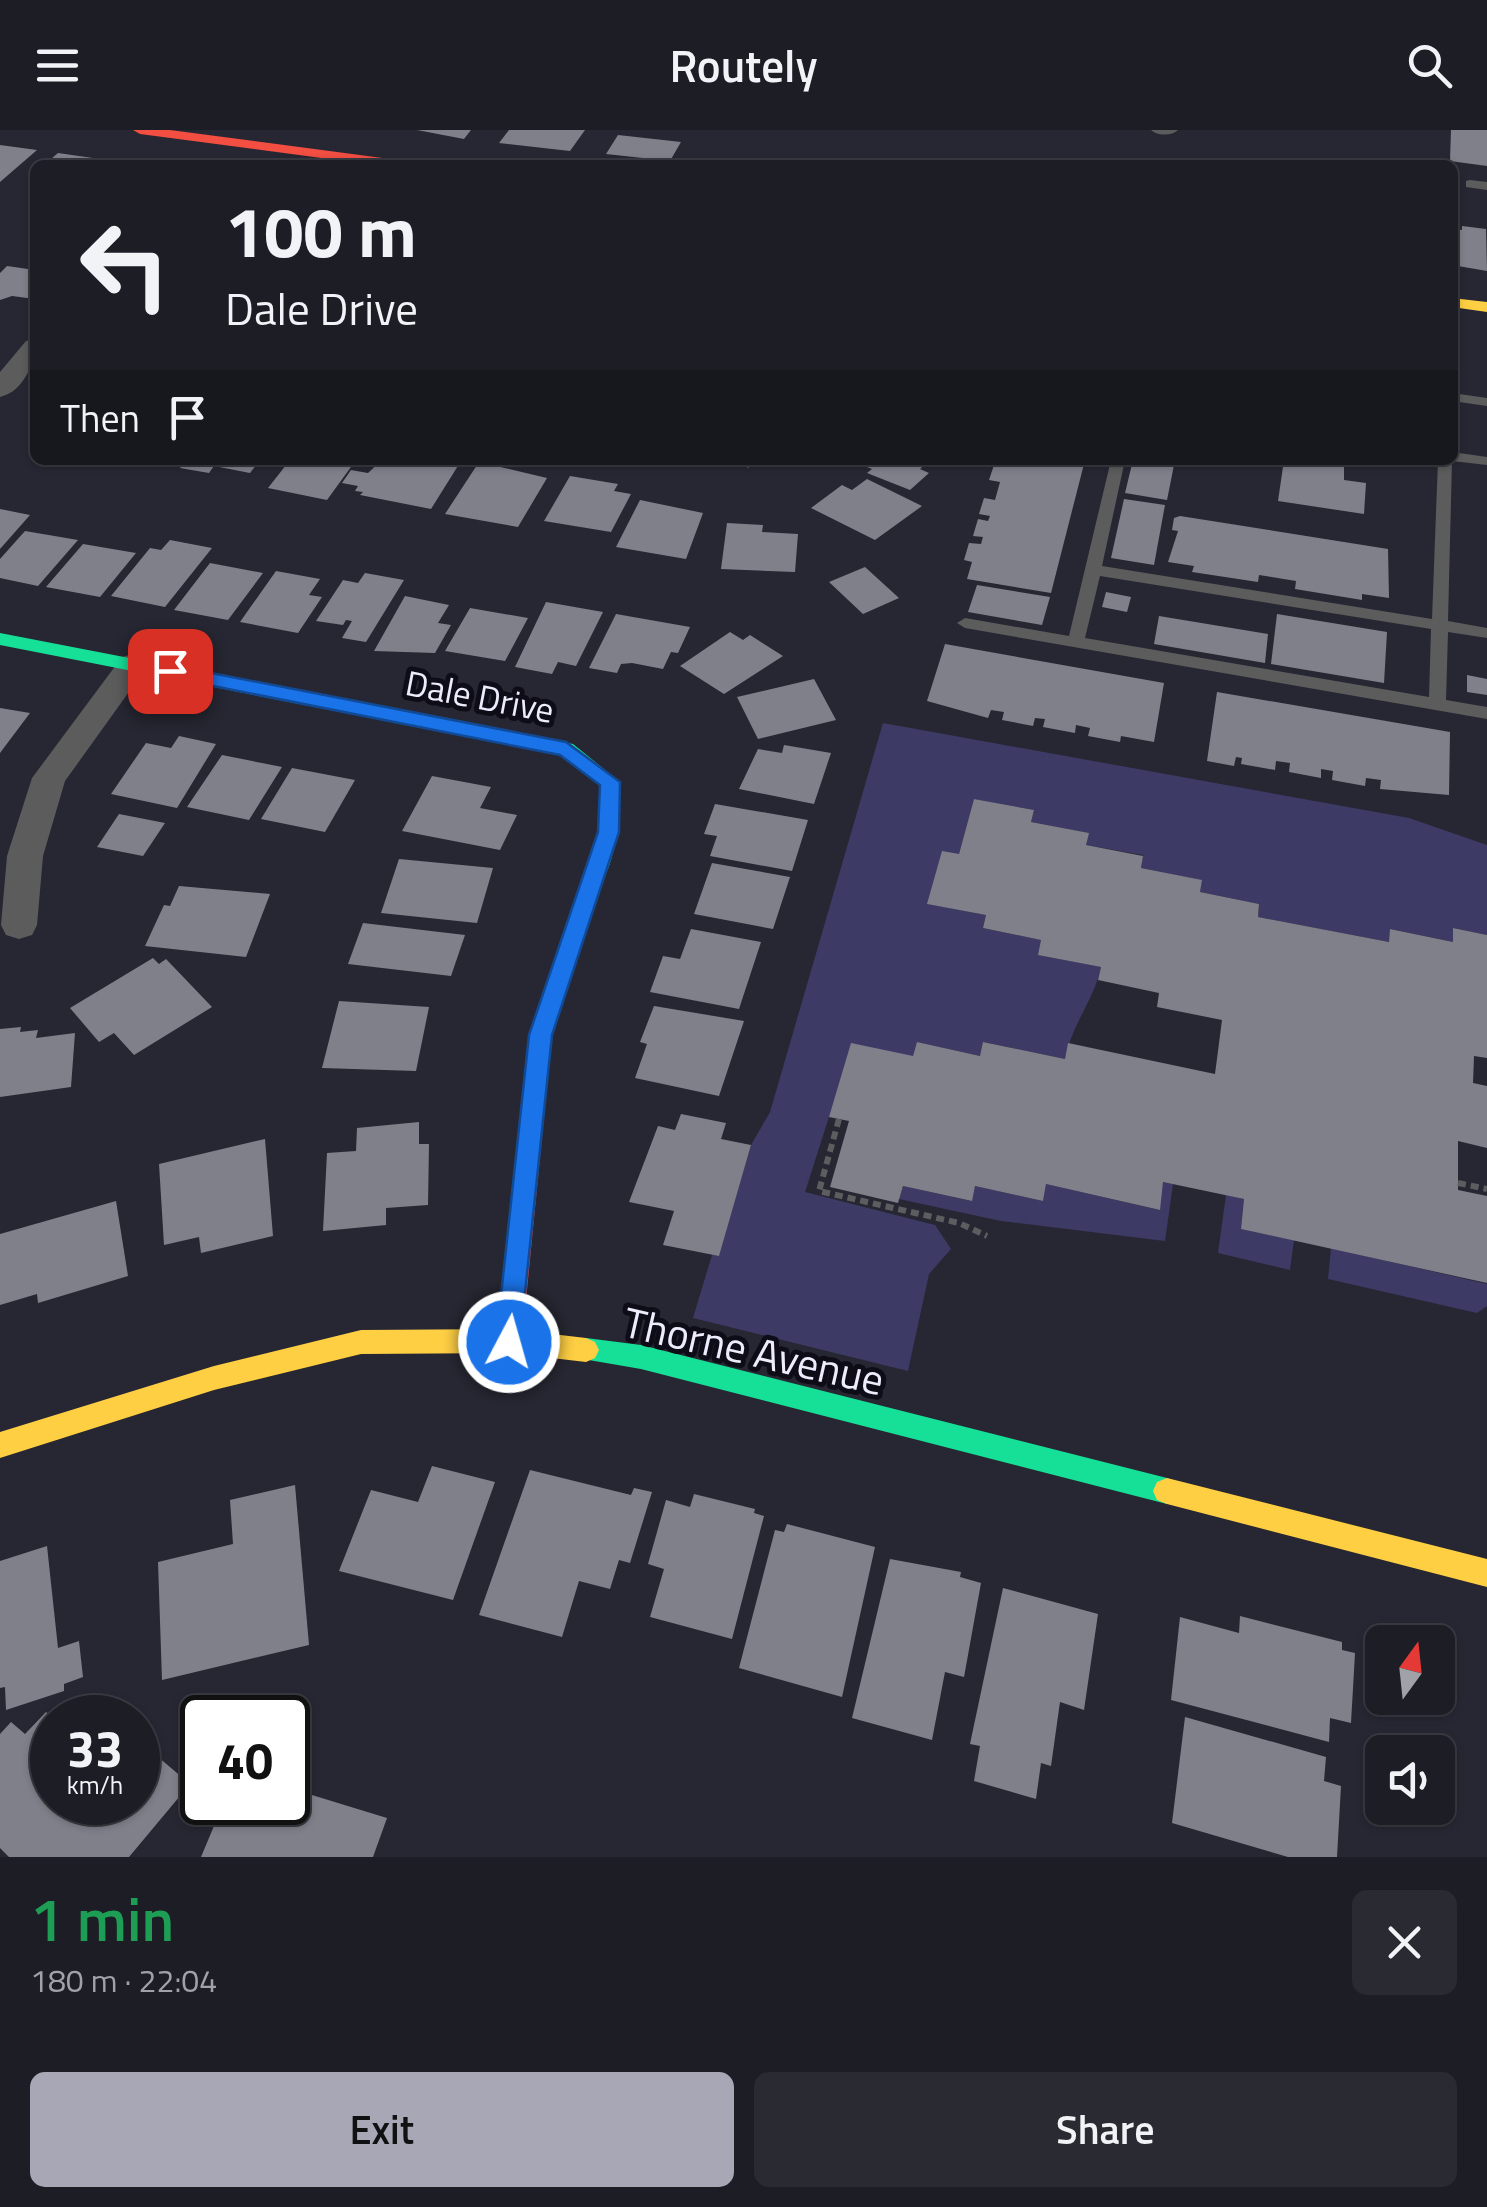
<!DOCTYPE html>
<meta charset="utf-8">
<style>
:root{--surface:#1d1d26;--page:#2a2a32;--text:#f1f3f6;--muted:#a0a2a7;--line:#3b3b43;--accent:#a7a7b6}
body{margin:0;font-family:"Titillium Web",sans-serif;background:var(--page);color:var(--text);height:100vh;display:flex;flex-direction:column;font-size:38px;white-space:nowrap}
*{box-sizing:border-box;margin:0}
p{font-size:32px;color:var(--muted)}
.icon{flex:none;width:55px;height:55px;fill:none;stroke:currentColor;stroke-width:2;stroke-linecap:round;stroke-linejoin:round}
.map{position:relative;height:1727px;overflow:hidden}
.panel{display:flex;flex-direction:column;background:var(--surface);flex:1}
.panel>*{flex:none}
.hud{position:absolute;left:30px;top:30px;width:1428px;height:305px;border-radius:15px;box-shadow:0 2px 8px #0004,0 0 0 2px var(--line);background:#1d1d26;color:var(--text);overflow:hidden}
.needle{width:65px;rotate:15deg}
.buttons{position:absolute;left:1365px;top:1495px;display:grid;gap:20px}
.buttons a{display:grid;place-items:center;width:90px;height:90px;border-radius:15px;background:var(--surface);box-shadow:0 2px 8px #0004,0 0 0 2px var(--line);font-size:50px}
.speed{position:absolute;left:30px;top:1565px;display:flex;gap:20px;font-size:50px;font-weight:700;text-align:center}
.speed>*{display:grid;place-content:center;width:130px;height:130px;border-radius:50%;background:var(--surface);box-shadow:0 2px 8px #0004,0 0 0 2px var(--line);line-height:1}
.speed small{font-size:25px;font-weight:400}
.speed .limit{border:5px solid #111;border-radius:15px;background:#fff;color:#111}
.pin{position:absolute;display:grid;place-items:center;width:85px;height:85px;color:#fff;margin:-42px;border-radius:20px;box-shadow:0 5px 15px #0006}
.me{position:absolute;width:110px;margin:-55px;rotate:6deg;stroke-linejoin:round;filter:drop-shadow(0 0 8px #0008)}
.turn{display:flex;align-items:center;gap:35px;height:210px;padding:0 30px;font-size:45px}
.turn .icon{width:130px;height:130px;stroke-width:2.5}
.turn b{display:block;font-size:70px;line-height:85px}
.then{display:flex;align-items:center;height:95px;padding:0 30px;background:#0003;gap:20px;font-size:38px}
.round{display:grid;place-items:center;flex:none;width:105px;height:105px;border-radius:15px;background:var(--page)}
.head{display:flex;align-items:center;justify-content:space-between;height:170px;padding:0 30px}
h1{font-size:60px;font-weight:600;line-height:75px;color:#1e9e55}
.button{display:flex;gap:20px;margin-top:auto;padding:20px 30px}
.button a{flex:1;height:115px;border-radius:15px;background:var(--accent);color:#111;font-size:40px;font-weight:600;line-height:115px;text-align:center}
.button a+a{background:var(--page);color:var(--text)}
header{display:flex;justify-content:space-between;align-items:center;height:130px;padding:0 30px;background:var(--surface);font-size:45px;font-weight:600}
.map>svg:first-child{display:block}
.green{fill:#3d3a65}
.building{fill:#80808b}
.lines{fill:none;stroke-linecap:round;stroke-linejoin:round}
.path{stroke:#5d5d5f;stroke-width:6;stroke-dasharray:8 5;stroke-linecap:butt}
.lane{fill:#5c5c5c;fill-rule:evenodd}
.street{fill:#5c5c5c;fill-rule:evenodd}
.fast{fill:#16e098;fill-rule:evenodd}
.slow{fill:#ffcf43;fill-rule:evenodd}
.jam{fill:#f24e42;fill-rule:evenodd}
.route{fill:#1a73e8;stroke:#114b97;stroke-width:2.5}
.labels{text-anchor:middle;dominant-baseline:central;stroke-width:10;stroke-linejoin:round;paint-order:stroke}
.street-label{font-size:35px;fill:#ececfd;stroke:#0d0c17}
.near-street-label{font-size:42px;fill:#ececfd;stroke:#0d0c17}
</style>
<header><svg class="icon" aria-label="menu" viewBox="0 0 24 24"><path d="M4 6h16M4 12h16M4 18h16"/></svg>Routely<svg class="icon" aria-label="search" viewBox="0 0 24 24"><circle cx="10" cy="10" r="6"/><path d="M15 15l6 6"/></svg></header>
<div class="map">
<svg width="1487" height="1727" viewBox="0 0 1487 1727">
<rect width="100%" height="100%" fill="#272733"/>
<path class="green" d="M883 593 1409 688 1487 715V805L1454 798 1453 812 1391 799 1389 812 1258 787 1259 774 1200 762 1201 750 1141 738 1143 725 1086 715 1088 703 1031 692 1034 680 974 669 959 724 928 774 986 785 983 798 1041 810 1039 825 1101 837C1094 870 1072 894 1065 929L984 912 980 926 917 912 913 926 829 987 805 1062 935 1095 951 1119 929 1144 908 1241 693 1188 712 1125H719L751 1015 770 982Z
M1163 1052 1173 1054 1165 1111 1001 1091 899 1069 903 1056 971 1071 975 1056 1043 1071 1046 1054 1159 1080Z
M1226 1065 1244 1069 1241 1099 1294 1110 1290 1140 1218 1123Z
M1331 1118 1487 1154V1176L1477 1183 1328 1149Z"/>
<path class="building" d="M417 0H471L464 9Z
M509 0H585L570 21 499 13Z
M1451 0H1487V36L1450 31Z
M618 5 681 12 670 31 606 24Z
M0 15 37 20 0 52Z
M58 23 100 29 93 35H44Z
M1462 96 1486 99 1487 141 1452 135V99L1462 100Z
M7 136 35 140V169L12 166 0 170V143Z
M186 330H260L250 343 214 336 209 343 180 338Z
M290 330H356L327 370 268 358Z
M382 330H413L411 334 416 335 419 330 461 331 431 379 360 365 363 362 355 361 358 356 342 353 351 340 368 343Z
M849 330H930L920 339 929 343 910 360 867 343 872 339Z
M1006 330H1085L1051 463 967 449 972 432 964 430 969 413 981 414 983 407 973 406 978 389 988 391 990 386 979 384 984 368 995 370 1000 352 989 350 994 335 1004 336Z
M1133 330H1175L1167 370 1125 363Z
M1284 330 1344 333V350L1366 353 1364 384 1278 371Z
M479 332 547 348 518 397 445 384Z
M570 346 618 354 614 361 631 364 611 402 544 391Z
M867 349 922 376 875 410 811 378 842 355 852 360Z
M1124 369 1165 375 1154 435 1111 428Z
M640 370 703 383 686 429 616 417Z
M0 379 30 385 0 419Z
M1180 386 1388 419 1389 468 1362 464V470L1295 459 1296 451 1259 445 1258 452 1192 442 1194 436 1168 432 1178 401 1172 400 1174 388Z
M727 393 763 395 762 402 798 404 795 442 721 439Z
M25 401 78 410 38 456 0 448V429Z
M170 410 212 418 165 477 111 466 150 418 161 420Z
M83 414 136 423 100 467 46 457Z
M210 433 263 443 228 490 174 480Z
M865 437 899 468 863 484 829 452Z
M276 441 320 449 309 465 322 467 298 503 240 492Z
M365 443 404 450 366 512 342 508 352 491 346 490 343 495 316 491 343 450 358 453Z
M977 455 1050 467 1042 495 968 482Z
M1106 462 1131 467 1127 482 1102 477Z
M405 466 449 475 438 493 451 495 435 523 374 521Z
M546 472 603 482 576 536 558 532 552 544 515 537Z
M470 478 528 488 505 531 445 521Z
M616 484 690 497 678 523 671 522 663 539 632 533 621 534 617 543 589 538Z
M1277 484 1387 502 1384 553 1271 534Z
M1159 486 1268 504 1265 533 1154 514Z
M730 502 743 510 750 505 783 526 724 564 680 536Z
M945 514 1164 553 1154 612 1121 606 1120 612 1088 606 1090 598 1076 595 1075 603 1043 597 1045 589 1035 588 1033 596 1002 590 1004 582 991 580 988 588 927 571Z
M1467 545 1487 549V565L1467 562Z
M814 549 836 590 758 609 737 567Z
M1217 562 1450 602 1449 665 1380 659 1381 650 1366 648 1365 656 1332 650 1333 641 1321 639V648L1289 642 1290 633 1276 631 1275 640 1241 634 1242 628 1236 627 1234 636 1207 631Z
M0 578 30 583 0 623Z
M179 606 216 614 177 678 111 664 146 613 171 618Z
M784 615 831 623 814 674 739 659 758 619 782 623Z
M222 625 282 637 249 690 187 677Z
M292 638 355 650 325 702 261 689Z
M432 646 491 657 480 678 517 685 500 720 402 701Z
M974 669 1034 680 1031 692 1089 703 1086 715 1143 726 1141 738 1202 750 1200 762 1259 774 1258 787 1389 812 1390 799 1453 812V798L1487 805V928L1474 926 1473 953 1487 956V1018L1458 1011V1060L1487 1066V1153L1241 1099 1244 1069 1163 1052 1160 1080 1046 1054 1043 1071 975 1056 972 1071 903 1056 898 1073 830 1057 849 991 829 987 851 913 913 926 917 912 980 926 983 912 1065 929 1068 913 1215 944 1222 890 1157 877 1159 863 1098 850 1101 837 1038 825 1041 810 983 798 986 785 927 774 942 721 959 724Z
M715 674 808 690 792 741 710 726 717 706 704 704Z
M119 684 165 693 143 726 97 717Z
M399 729 493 738 477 793 381 783Z
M712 733 790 747 773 799 694 784Z
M179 756 270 764 246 827 145 816 164 775 170 776Z
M363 793 465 805 451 846 348 834Z
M691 799 761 812 739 879 650 862 663 826 680 829Z
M153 828 159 834 166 829 212 877 134 925 114 903 99 912 70 878Z
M339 871 429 877 416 941 322 938Z
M654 876 744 891 719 966 635 948 647 914 640 912Z
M21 897 20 902 38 900 36 908 75 903 71 957 0 967V899Z
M681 984 726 993 721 1009 751 1015 719 1126 663 1115 674 1081 629 1072 658 996 675 1000Z
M419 992V1014H429L428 1075 386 1078V1095L323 1101 327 1023 356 1021 357 998Z
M265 1009 273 1106 201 1123 199 1107 164 1115 159 1034Z
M116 1071 128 1146 38 1173 37 1164 0 1175V1104Z
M432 1336 495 1352 453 1470 339 1441 371 1360 418 1372Z
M530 1340 631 1365 634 1358 652 1362 630 1433 619 1430 610 1459 579 1451 562 1507 479 1485Z
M295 1355 309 1515 162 1550 158 1432 233 1414 230 1370Z
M694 1364 755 1379 754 1383 764 1386 732 1509 650 1487 664 1439 648 1434 666 1370 690 1377Z
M787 1394 875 1417 842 1567 739 1538 775 1400 784 1402Z
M47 1416 58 1518 79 1511 83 1547 64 1554V1561L6 1580 5 1557 0 1558V1431Z
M890 1429 961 1442 960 1447 981 1453 964 1547 945 1542 932 1610 852 1588Z
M1003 1458 1098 1484 1084 1580 1060 1572 1051 1636 1041 1633 1036 1669 974 1651 980 1616 970 1614Z
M1240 1486 1342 1512V1520L1355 1523 1351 1593 1330 1588 1329 1612 1171 1570 1180 1487 1239 1503Z
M46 1582 52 1587V1672H138V1610L190 1654 129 1727H9L0 1718V1604L11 1592 25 1604Z
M1185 1587 1326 1627 1324 1651 1341 1656 1337 1727H1288L1172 1693Z
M289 1658 387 1688 373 1727H201L224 1672 278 1686Z"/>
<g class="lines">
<path class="path" d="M839 989 819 1061 959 1093 987 1106
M1458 1053 1487 1059"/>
<path class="lane" d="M1151 0H1178C1172 6 1157 6 1151 0Z
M1470 50 1487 52V60L1466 57V51Z
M1452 263 1487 268V276L1452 271Z
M1452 322 1487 327V335L1452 331 1448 491 1487 498V508L1448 502 1446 570 1487 577V589L965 498 957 493 965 488 1069 506 1111 330H1125L1102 436 1432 489 1438 330H1452ZM1100 446 1431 499 1429 567 1085 508Z"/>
<path class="street" d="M35 209C35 232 25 261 0 267V242L26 211Z
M733 330H762L748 338Z
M133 524 144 527 149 534 65 651 43 726 37 795 32 805 19 809 6 805 1 795 7 726 32 648 122 527Z"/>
<path class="fast" d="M0 503 573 614 620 652C619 676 618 749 592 758L581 750 598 702 600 655 560 625 0 515Z
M586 1208 641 1215 1167 1348 1177 1352 1181 1361 1177 1370 1167 1374 641 1239 577 1228 573 1220 577 1212Z"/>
<path class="slow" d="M1452 168 1487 172V182L1452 177Z
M509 1199 586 1208 595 1212 599 1220 595 1228 586 1232 509 1223 361 1224 214 1260 0 1328V1302L214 1236 361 1200Z
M1167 1348 1487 1429V1457L1167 1374 1157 1370 1153 1361 1157 1352Z"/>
<path class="jam" d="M133 0H170L405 31 412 35H374L140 4Z
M592 742 603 750 552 905 522 1211 518 1219 509 1223 500 1219 496 1211 530 905 581 750Z"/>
</g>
<path class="route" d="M170 535 566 612 620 652 619 702 552 905 519 1220 509 1224 500 1220 496 1212 529 905 598 702 600 655 560 625 163 546V537Z"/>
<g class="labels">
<g class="street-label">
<text transform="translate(480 566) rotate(11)">Dale Drive</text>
</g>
<g class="near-street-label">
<text transform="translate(754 1220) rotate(13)">Thorne Avenue</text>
</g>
</g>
</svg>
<div class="buttons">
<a><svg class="needle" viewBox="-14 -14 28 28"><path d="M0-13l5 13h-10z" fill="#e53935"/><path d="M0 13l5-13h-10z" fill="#a0a2a7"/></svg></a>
<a><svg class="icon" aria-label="sound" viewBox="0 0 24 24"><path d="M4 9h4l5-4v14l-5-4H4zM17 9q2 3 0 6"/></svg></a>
</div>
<div class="speed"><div>33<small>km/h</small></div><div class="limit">40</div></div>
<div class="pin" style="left:170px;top:541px;background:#d93025"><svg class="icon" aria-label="arrive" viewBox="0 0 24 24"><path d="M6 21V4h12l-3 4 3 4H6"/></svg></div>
<svg class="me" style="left:509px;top:1212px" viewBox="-20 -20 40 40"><circle r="17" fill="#1a73e8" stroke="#fff" stroke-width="3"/><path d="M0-11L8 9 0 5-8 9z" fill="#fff"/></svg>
<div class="hud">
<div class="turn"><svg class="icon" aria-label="left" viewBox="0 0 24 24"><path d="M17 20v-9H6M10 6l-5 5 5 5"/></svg><div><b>100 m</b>Dale Drive</div></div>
<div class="then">Then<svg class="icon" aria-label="arrive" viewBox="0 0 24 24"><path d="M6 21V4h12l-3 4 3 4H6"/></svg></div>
</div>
</div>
<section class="panel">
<div class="head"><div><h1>1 min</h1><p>180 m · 22:04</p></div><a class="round"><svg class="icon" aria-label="close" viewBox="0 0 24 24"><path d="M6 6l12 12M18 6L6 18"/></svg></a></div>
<div class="button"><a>Exit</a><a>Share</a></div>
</section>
